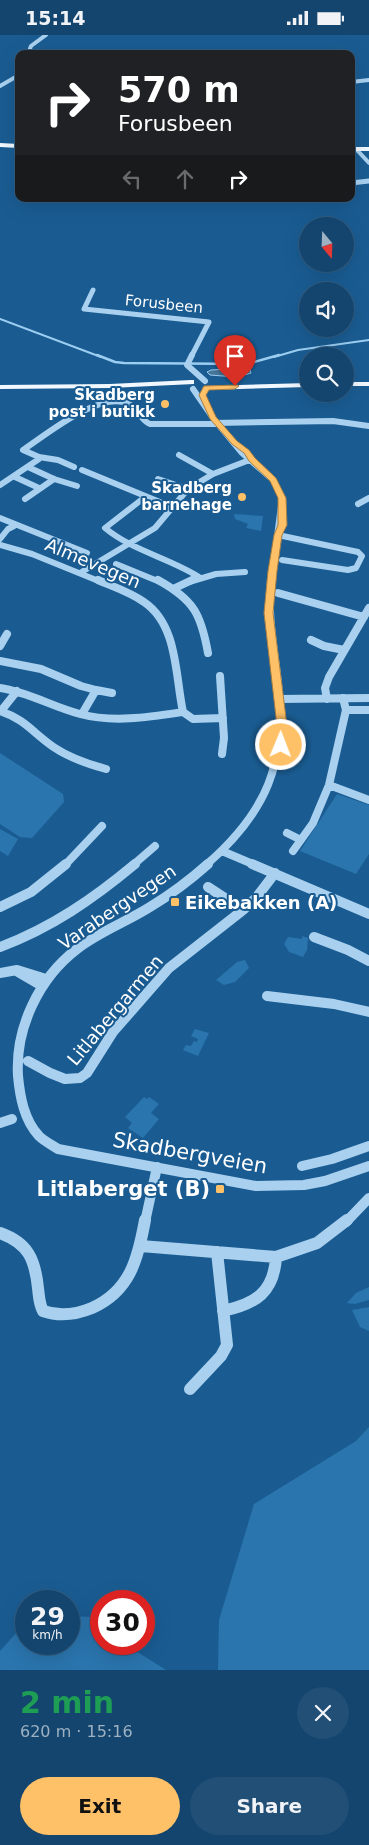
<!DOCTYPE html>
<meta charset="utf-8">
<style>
:root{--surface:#14456e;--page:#214f76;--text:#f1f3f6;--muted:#9db1c2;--line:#335d81;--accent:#ffc167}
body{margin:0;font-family:"DejaVu Sans",sans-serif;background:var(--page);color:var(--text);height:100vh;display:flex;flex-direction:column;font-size:19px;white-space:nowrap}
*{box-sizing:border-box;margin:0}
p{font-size:16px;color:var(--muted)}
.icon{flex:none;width:28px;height:28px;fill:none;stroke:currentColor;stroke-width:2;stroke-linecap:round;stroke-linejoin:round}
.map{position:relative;height:1635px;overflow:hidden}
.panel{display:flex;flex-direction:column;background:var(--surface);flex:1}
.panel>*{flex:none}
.guide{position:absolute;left:15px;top:15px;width:340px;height:152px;border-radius:10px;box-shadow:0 5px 20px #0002,0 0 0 1px var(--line);background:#202124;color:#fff;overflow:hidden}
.needle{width:32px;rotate:161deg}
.fabs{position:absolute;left:299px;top:182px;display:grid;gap:10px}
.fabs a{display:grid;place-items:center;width:55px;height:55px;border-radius:50%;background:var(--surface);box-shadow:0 5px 20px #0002,0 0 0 1px var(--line);font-size:25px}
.speed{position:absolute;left:15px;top:1555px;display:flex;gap:10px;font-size:25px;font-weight:700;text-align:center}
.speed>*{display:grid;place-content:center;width:65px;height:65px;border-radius:50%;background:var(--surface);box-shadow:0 5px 20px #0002,0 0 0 1px var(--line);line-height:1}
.speed small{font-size:12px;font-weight:400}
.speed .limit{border:8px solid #d22;background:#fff;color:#111}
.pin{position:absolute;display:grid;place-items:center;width:42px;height:42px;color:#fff;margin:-51px -21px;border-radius:50% 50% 50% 0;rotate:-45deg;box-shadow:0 0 5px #0007}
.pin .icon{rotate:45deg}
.me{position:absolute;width:55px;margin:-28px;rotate:1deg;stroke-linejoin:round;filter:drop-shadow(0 0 4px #0008)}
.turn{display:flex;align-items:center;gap:18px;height:105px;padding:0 20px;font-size:22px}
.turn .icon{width:65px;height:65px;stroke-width:2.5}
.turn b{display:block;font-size:35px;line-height:42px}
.lanes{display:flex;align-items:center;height:48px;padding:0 20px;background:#0003;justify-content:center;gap:25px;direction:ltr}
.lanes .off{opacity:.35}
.round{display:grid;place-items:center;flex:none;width:52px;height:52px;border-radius:26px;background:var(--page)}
.head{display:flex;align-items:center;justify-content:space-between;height:85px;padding:0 20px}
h1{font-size:30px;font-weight:700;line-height:38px;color:#1e9e55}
.primary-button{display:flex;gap:10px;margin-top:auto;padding:10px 20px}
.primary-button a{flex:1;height:58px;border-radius:30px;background:var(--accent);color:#111;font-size:20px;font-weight:700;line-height:58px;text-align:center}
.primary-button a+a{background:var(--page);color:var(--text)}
.status{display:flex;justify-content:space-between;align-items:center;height:35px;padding:0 25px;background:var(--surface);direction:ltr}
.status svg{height:14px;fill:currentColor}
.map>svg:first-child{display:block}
.green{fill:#2a75ae}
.water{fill:#46759a;stroke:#9ccef1}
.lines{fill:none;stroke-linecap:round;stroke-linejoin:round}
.stream-far1{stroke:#9ccef1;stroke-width:2}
.stream{stroke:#9ccef1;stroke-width:2.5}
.minor-far5{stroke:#a9d1ef;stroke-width:4}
.minor-far4{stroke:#a9d1ef;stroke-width:5}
.minor-far3{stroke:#a9d1ef;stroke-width:6}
.minor-far2{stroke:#a9d1ef;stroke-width:8}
.minor-far1{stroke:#a9d1ef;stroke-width:10}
.minor{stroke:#a9d1ef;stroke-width:12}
.major{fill:#f1f8ff;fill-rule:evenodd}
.route{fill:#ffc167;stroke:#a67d43}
.poi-dot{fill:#ffc167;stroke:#1a5c92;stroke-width:2}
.labels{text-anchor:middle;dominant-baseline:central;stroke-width:4;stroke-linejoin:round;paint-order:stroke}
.far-street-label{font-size:15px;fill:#fff;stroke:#1a5c92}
.far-poi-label{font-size:15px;font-weight:bold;fill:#fff;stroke:#1a5c92;text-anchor:end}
.street-label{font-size:18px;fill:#fff;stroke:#1a5c92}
.poi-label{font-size:18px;font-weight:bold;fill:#fff;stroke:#1a5c92;text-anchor:start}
.near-street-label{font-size:21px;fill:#fff;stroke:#1a5c92}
.near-poi-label{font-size:21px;font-weight:bold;fill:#fff;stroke:#1a5c92;text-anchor:end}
</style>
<div class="status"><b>15:14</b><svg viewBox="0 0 49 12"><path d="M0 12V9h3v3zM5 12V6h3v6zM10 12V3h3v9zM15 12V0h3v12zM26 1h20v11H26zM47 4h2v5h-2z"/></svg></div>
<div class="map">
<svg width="369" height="1635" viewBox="0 0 369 1635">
<rect width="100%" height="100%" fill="#1a5c92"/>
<path class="green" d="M234 479 263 481 261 496 246 493 248 489 235 484Z
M0 718 63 759 64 767 32 803 20 802 0 789Z
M337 759 369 770V819L356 839 300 816Z
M0 794 18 804 8 821 0 816Z
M302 901 308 903 307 915 303 922 289 917 284 909 288 902 302 904Z
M245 925 249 933 235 947 224 950 216 945 237 927Z
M195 994 209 998 198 1021 183 1015 186 1010 191 1011 194 1006 197 1007 198 1004 191 1001Z
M144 1062 147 1064 149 1062 159 1069 151 1078 159 1084 143 1103 128 1093 132 1088 125 1082Z
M369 1252V1265L355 1269 347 1268 356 1258Z
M369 1272V1296L360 1292 352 1275Z
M369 1392V1635H218L219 1585 254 1469 356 1406Z
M69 1581 93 1582 96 1590 101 1593V1609H125L166 1635H0V1616L26 1587V1609H69Z"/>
<path class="water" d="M242 333 250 335 251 338C239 343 223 341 210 340L207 337 211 335Z"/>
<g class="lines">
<path class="stream-far1" d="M0 284 101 322
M274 322 298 315 369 305"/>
<path class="stream" d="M97 320 115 327 124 328 247 329 279 320"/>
<path class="minor-far5" d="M28 19 31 11 46 0
M351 47 369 45
M0 51 19 40
M356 114 369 128"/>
<path class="minor-far4" d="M351 148 369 146
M93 255 84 274 209 287 191 322"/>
<path class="minor-far3" d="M192 320 187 330 205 346
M193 354 213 383 242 418 273 445 282 463 271 547
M213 388 333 386 369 391
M179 420 213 439
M39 422 58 425 74 432
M28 432 54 444 77 451
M82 435 172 472
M15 442 39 453
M158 444 188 454
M0 450 39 424V422L23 415C47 399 98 357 127 368 138 372 140 385 150 389H217
M145 462 105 493C133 516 169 523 199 542
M25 464 54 444
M358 469 369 463
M0 483 87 518
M278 500 358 517 362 521 356 533 348 535 282 525
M0 504 8 494 14 491
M0 510 32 519 101 547
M116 529 160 547
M80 538 155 493 188 454 213 439 252 424
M189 547 216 539 245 537"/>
<path class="minor-far2" d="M98 545C114 552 130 557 144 567 178 590 175 640 183 677
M158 545C194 565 201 579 208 618
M173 554 192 545
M278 558 364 582
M311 605 324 611 344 615
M0 611 7 599
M0 626 41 634 81 651 96 655 82 679
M220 641 224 703 222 719
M0 653C28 657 53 672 80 679 113 688 150 682 183 677
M96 655 112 658
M279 664 369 663
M327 664 325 653 329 642 369 573
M346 675H369
M0 676C25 684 34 699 55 713 70 723 88 729 106 734
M1 676 17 656
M183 677 193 684 223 683
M329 750 369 765
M287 798 301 805
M222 816 255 830
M293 816 313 788 329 750 346 675 343 663
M65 830 102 791
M133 830 155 811
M206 830C267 777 287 728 278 648 274 613 267 580 271 545"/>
<path class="minor-far1" d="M208 829C190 845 170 860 150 872 126 887 99 897 77 914 39 943 15 993 18 1041 20 1062 24 1085 39 1101 44 1106 52 1110 58 1114L256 1151 304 1150 325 1146 369 1131
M252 829 369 879
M208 852 243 875
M0 872 31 857 66 829
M314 902 348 915 369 926
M0 912C51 893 93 864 135 829
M18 937 42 951
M0 938 17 935 46 944
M267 961 334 969 369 977
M28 1026 50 1038 65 1044 80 1043 87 1038 113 997 169 933 243 875 256 863 275 838
M0 1088 12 1084
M302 1131 332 1124 369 1111
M145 1187 157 1132
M346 1187 369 1163"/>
<path class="minor" d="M0 1198C28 1208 35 1224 38 1253 39 1261 39 1269 43 1276 60 1282 75 1280 92 1273 130 1256 138 1224 145 1185
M141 1211 276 1222 317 1208 347 1185
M223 1276C256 1269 274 1257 276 1222
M190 1354 221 1321 227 1310 217 1217"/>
<path class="major" d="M0 108 19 109V113L0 112Z
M351 112H369V116H351Z
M191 345H194V349L110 353 0 354V350L110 349Z
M345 347H369V351H345Z
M308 348V352L206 355 202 353 206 351Z"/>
</g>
<path class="route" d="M238 350 239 351 235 354 209 355 206 360 216 382 237 406 249 415 255 423 276 443 286 463 287 490 282 500 277 536 273 578 287 691 286 710 281 714 276 710 277 691 264 578 268 536 274 500 278 490V463L270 446 249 426 244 418 232 409 210 384 199 360 204 351Z"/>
<g class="poi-dot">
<circle cx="165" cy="369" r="5"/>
<circle cx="242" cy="462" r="5"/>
<rect x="170" y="862" width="10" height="10" rx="2.5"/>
<rect x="215" y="1149" width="10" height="10" rx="2.5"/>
</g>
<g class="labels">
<g class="far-street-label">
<text transform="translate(164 269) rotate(6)">Forusbeen</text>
</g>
<g class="far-poi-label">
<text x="155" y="360">Skadberg<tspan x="155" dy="17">post i butikk</tspan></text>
<text x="232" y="453">Skadberg<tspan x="232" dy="17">barnehage</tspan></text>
</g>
<g class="street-label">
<text transform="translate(93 528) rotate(23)">Almevegen</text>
<text transform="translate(117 872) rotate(-34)">Varabergvegen</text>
<text transform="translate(115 975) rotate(-50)">Litlabergarmen</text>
</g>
<g class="poi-label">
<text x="185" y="867">Eikebakken (A)</text>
</g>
<g class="near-street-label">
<text transform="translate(190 1118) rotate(10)">Skadbergveien</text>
</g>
<g class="near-poi-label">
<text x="210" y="1154">Litlaberget (B)</text>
</g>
</g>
</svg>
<div class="fabs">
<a><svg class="needle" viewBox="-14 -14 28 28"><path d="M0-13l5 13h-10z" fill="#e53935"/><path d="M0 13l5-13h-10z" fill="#9db1c2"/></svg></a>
<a><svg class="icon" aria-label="sound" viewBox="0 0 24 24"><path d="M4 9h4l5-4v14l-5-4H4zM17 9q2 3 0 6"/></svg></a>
<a><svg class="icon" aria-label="search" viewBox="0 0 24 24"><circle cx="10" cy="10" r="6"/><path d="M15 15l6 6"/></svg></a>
</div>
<div class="speed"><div>29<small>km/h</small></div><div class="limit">30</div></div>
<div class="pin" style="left:235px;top:351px;background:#d93025"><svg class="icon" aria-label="arrive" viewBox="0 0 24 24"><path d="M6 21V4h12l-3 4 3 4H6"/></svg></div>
<svg class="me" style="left:281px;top:710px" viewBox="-20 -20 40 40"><circle r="17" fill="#ffc167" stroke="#fff" stroke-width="3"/><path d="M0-11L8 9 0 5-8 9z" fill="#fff"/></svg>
<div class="guide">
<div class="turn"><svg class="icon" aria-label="right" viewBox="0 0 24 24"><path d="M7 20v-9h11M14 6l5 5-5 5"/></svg><div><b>570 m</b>Forusbeen</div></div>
<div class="lanes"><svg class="icon off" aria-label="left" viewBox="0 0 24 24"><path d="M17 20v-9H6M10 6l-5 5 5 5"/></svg><svg class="icon off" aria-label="ahead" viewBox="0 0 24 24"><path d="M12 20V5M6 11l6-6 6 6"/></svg><svg class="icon" aria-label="right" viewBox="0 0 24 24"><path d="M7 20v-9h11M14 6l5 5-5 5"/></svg></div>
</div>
</div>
<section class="panel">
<div class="head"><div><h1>2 min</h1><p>620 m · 15:16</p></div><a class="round"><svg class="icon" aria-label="close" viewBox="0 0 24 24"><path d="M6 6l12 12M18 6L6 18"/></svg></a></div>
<div class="primary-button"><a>Exit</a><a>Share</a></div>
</section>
